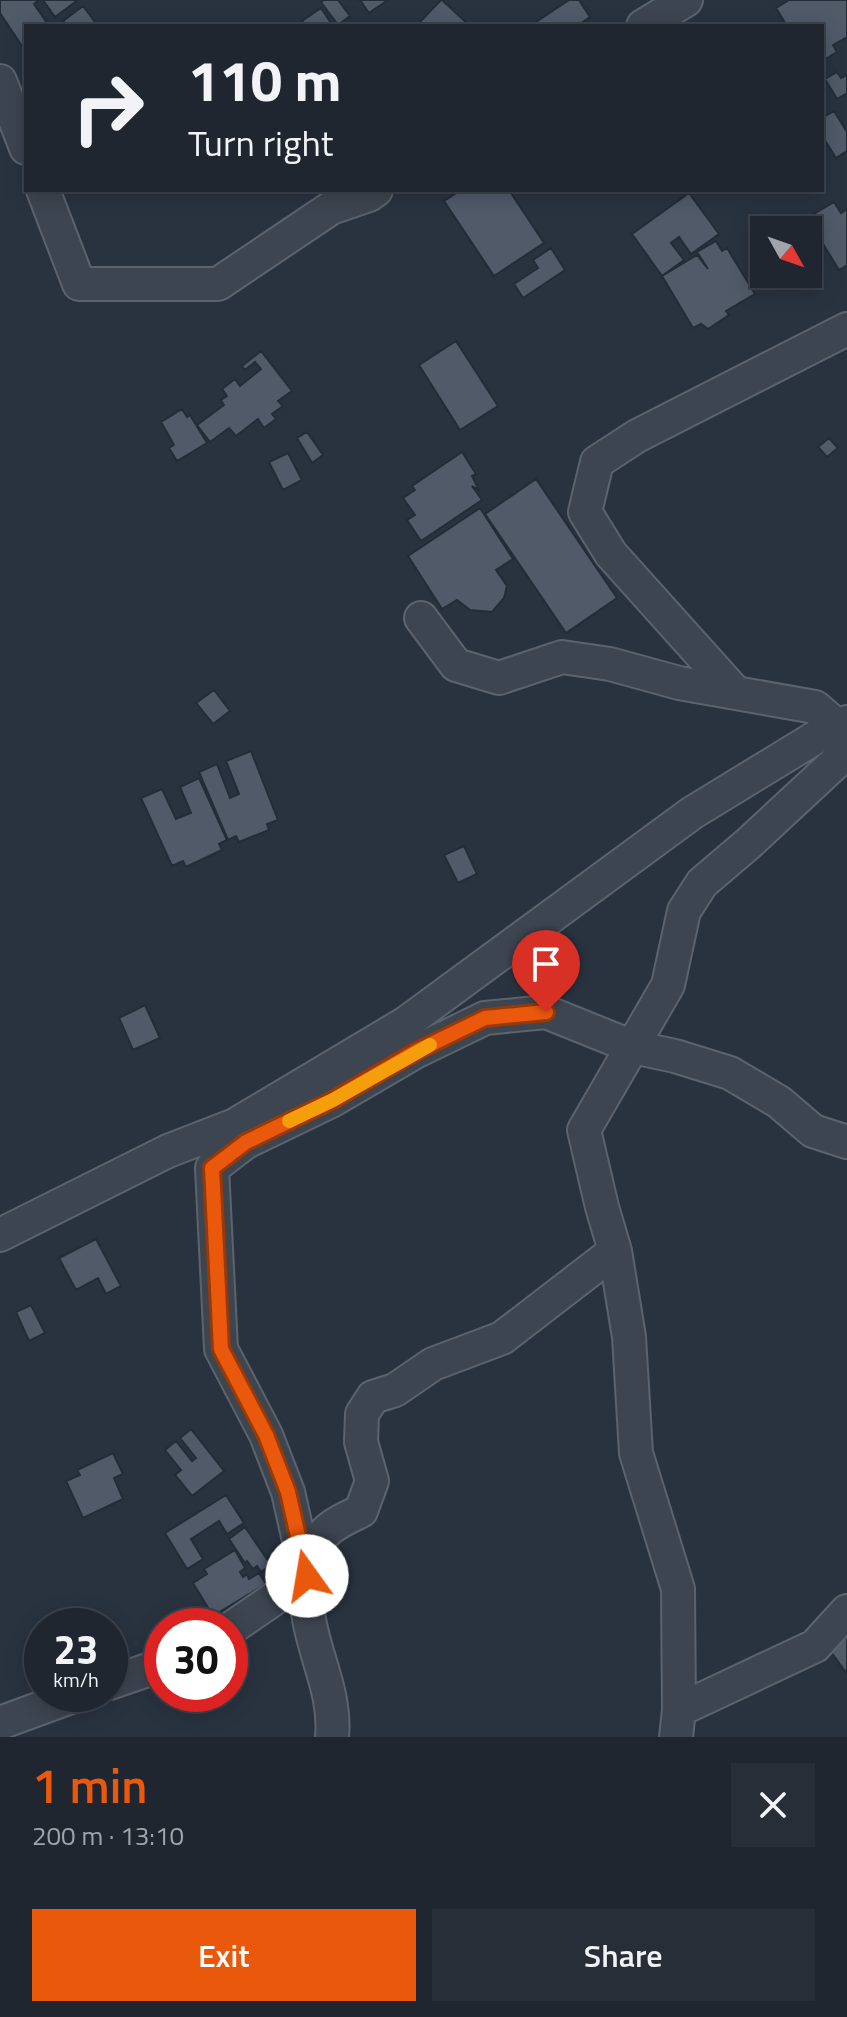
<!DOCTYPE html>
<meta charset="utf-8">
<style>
:root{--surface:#1f2630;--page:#272e38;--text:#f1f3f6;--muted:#a1a5ab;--line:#3c434c;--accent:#ea580c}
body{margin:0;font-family:"Titillium Web",sans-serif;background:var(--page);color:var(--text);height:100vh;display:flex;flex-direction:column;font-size:30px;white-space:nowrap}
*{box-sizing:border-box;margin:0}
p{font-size:26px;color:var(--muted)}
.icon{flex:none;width:44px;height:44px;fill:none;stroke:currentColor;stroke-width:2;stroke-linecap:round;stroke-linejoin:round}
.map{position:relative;height:1737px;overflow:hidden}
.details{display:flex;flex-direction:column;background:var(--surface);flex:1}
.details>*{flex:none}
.guide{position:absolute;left:24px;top:24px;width:800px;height:168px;border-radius:0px;box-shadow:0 4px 20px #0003,0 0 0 2px var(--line);background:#1f2630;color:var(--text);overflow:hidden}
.needle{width:52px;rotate:130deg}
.tools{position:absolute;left:750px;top:216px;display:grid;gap:16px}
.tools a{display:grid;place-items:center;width:72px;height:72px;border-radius:0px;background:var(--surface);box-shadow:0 4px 20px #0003,0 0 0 2px var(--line);font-size:40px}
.speed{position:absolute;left:24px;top:1608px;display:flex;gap:16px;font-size:40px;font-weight:700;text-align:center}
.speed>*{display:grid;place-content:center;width:104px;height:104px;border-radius:50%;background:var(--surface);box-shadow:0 4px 20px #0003,0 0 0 2px var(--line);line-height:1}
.speed small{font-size:20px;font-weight:400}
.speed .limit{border:12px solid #d22;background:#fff;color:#111}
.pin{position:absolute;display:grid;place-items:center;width:68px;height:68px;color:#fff;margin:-82px -34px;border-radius:50% 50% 50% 0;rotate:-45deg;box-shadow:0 0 8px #0007}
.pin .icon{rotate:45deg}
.me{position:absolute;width:88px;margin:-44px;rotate:347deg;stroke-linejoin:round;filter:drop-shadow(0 0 6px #0008)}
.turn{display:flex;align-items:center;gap:28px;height:168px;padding:0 32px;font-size:36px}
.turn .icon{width:104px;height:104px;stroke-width:2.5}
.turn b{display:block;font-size:56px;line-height:68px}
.round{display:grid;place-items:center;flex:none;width:84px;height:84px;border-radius:0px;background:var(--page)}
.head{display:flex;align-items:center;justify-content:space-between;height:136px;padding:0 32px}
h1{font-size:48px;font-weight:600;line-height:60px;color:var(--accent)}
.cta{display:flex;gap:16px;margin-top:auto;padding:16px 32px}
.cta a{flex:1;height:92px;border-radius:0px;background:var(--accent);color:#fff;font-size:32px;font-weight:600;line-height:92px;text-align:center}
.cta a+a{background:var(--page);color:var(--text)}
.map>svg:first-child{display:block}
.building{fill:#505a69;stroke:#242c37;stroke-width:2}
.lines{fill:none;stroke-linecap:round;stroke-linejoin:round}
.minor-casing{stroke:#5b636d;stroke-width:36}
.minor{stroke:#3d4550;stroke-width:32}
.route-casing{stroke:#983908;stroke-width:20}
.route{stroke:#ea580c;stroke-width:14}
.slow{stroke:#f59e0b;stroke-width:14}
</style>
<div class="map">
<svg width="847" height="1737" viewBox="0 0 847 1737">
<rect width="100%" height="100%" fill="#293340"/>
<path class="building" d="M0 0H39L34 4 49 26H26V43L22 46 0 13Z
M43 0H78L55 17Z
M324 0H338L350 16 338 25 321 2Z
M360 0H388L369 13Z
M441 0H442L469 25 416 26Z
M569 0H579L590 17 577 26H539L536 22Z
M789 0H847V37L833 45 837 52 822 61V26H787L776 8Z
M83 6 98 26H68L63 21Z
M321 8 333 26H306L302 21Z
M837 72 841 78 847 75V93L837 99 825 79Z
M834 111 847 132V151L836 158 826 142 822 145V118Z
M461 190H509L544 243 494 276 444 201Z
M689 193 719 234 691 254 679 237 671 243 684 260 662 276 632 234Z
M834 202 841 213 847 209V265L839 270 807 218Z
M716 241 722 251 727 248 755 294 726 311 729 315 708 329 701 324 693 328 662 276 697 255 708 269 697 252Z
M551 248 565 270 523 298 514 284 538 268 533 260Z
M456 341 498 406 460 430 419 365Z
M261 351 292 391 278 401 283 406 272 414 276 419 264 428 258 419 236 436 229 428 210 442 197 425 224 405 221 400 227 396 222 389 235 379 240 386 261 369 255 362 245 370 242 366Z
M182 409 187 417 190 415 207 443 177 461 169 448 174 445 161 422Z
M307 432 323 455 312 463 297 438Z
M829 438 838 448 827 457 818 447Z
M462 452 476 474 472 476 479 490 472 486 482 500 421 541 407 520 415 515 403 498 415 490 412 486Z
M288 453 302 480 283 490 269 462Z
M536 479 617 598 566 633 485 514Z
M480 508 513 559 496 570 507 586 504 598 492 612 470 610 457 600 442 609 408 556Z
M214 690 230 711 213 724 196 703Z
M251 751 278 820 267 824 269 830 239 842 236 836 228 840 199 772 217 764 230 798 239 794 226 761Z
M199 778 227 840 219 844 222 850 186 867 183 861 172 866 141 798 162 789 176 819 191 813 180 787Z
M464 846 477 874 458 883 444 855Z
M145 1005 160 1038 133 1050 119 1018Z
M96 1239 121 1286 106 1294 98 1278 76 1290 59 1258Z
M31 1305 45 1333 29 1341 16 1312Z
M191 1429 224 1471 192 1496 175 1475 181 1470 165 1450 176 1441 192 1461 196 1458 180 1438Z
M113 1453 123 1474 114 1478 123 1499 83 1518 66 1481 80 1475 77 1470Z
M226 1495 244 1523 227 1534 219 1521 191 1539 203 1559 187 1569 165 1533Z
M245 1527 271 1565 261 1572 257 1566 253 1569 247 1561 245 1563 229 1539Z
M235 1550 245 1568 240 1572 243 1577 247 1574 249 1579 259 1573 266 1584 213 1616 193 1583 207 1574 204 1569Z
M847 1630V1674L826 1645Z"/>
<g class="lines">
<g class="minor-casing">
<path id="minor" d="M643 26 686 0
M0 81 26 148
M43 190 79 284H218L331 208 369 195 376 190
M421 618 456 665 499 678 562 657 610 664 679 683 815 707 836 725
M734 691 611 554 585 512 597 462 637 436 847 329
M223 1149 212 1168 221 1349 266 1435 288 1492 307 1576 230 1629
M212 1168 246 1142 333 1100 417 1051 485 1018 546 1012 633 1047 675 1056 730 1073 779 1102 813 1131 847 1142
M0 1235 168 1151 235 1125 406 1023 692 813 836 725 847 722
M110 1683 162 1665
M679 1710 815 1646 847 1611
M0 1723 79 1694
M332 1737C338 1673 289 1624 314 1556 316 1551 318 1543 321 1538 329 1525 347 1518 361 1511L372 1481 361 1442 362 1414 373 1397 395 1390 433 1364 502 1338 615 1251
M676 1737 679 1710 678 1589 636 1453 629 1337 615 1251 602 1207 584 1130 668 985 684 911 702 883 749 843 847 752"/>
</g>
<use href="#minor" class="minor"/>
</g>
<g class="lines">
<g class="route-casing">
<path id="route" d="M307 1576 288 1492 266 1435 221 1349 212 1168 246 1142 333 1100 417 1051 485 1018 546 1012"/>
</g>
<use href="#route" class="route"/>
<path class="slow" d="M289 1121 333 1100 430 1045"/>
</g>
</svg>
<div class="tools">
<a><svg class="needle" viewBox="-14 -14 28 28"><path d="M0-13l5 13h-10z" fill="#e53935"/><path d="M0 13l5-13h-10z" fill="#a1a5ab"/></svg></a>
</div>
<div class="speed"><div>23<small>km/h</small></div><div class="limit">30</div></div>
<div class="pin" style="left:546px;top:1012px;background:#d93025"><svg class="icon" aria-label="arrive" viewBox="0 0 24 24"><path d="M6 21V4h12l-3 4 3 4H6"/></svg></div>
<svg class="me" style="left:307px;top:1576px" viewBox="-20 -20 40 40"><circle r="19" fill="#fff"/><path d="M0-13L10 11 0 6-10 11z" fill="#ea580c"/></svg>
<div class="guide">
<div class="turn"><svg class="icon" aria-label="right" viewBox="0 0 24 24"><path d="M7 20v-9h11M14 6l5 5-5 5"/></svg><div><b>110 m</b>Turn right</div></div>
</div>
</div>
<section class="details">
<div class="head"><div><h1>1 min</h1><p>200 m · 13:10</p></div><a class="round"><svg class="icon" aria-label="close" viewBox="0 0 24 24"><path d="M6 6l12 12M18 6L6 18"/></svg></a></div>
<div class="cta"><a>Exit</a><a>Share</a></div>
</section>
